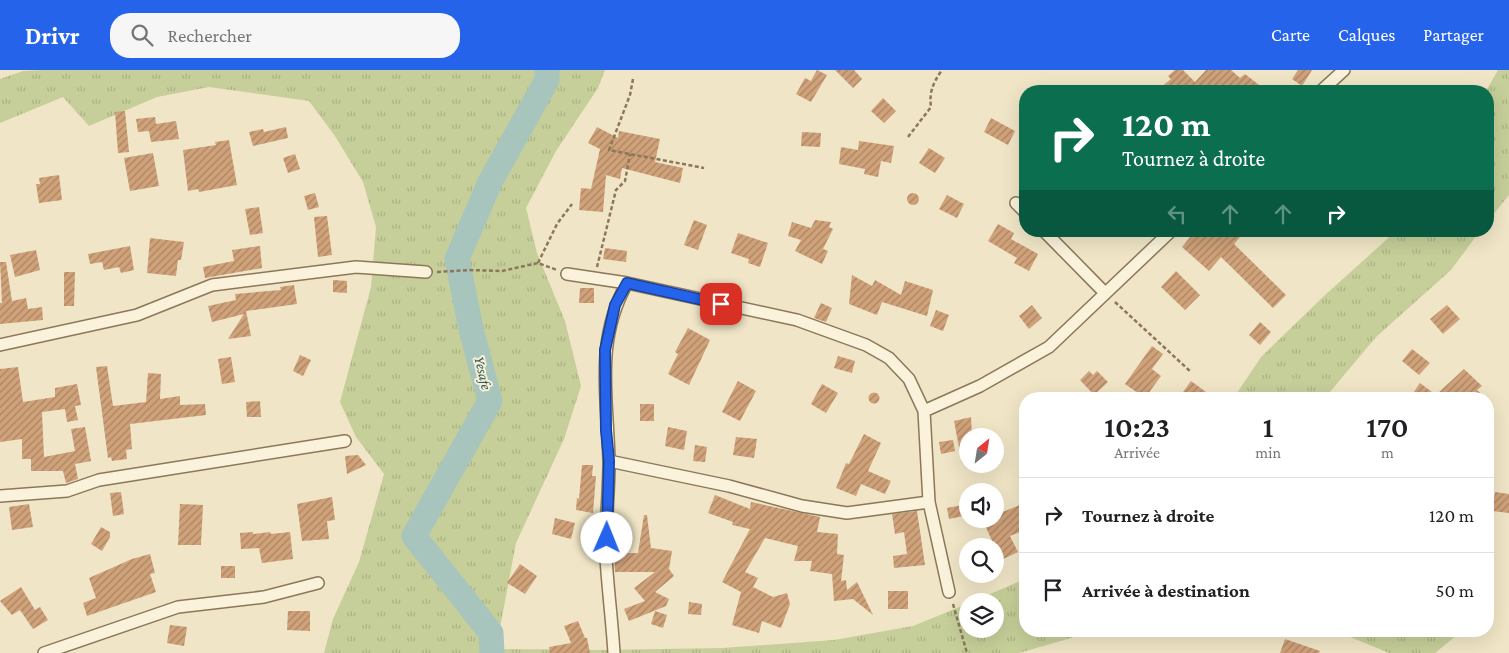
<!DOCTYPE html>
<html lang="fr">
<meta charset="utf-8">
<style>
:root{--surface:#fff;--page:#f6f6f6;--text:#202124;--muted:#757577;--line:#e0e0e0;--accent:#2563eb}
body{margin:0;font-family:"Crimson Pro",serif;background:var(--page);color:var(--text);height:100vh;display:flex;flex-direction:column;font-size:19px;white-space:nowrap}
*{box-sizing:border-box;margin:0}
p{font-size:16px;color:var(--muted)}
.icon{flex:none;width:28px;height:28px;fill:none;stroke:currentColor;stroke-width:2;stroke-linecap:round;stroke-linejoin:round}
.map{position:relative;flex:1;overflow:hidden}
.drawer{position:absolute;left:1019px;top:322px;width:475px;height:245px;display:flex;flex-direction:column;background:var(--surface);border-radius:20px;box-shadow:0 5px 20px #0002}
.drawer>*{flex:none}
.guide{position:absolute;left:1019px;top:15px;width:475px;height:152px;border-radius:20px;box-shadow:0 5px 20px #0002;background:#0b6e4f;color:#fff;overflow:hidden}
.needle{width:32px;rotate:30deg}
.controls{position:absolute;left:959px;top:358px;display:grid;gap:10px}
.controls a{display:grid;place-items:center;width:45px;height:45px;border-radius:50%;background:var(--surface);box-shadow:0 5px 20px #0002;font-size:25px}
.pin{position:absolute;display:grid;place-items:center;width:42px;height:42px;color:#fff;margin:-21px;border-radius:10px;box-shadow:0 2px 8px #0006}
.me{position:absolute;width:55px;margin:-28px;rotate:1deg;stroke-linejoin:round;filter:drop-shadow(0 0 4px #0008)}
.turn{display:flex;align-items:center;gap:18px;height:105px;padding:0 20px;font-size:22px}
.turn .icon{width:65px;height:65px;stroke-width:2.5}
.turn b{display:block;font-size:35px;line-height:42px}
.lanes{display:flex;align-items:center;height:48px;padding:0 20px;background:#0003;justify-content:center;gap:25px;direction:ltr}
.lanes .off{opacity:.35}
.eta{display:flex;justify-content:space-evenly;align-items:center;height:85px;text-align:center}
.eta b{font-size:30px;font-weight:600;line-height:35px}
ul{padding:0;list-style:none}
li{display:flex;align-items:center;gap:15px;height:75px;padding:0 20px;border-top:1px solid var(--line)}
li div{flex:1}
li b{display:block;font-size:19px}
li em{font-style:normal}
header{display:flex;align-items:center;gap:30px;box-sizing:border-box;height:70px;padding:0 25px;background:var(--accent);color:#fff}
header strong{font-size:24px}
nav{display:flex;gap:28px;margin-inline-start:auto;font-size:18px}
.search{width:350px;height:45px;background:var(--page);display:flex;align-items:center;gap:12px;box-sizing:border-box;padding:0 18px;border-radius:20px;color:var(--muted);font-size:19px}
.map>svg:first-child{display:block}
.grass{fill:url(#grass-tufts)}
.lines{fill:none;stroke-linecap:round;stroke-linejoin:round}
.river{stroke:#a7c4bd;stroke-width:25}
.building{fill:url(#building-hatch)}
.street-casing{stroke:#8c775a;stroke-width:14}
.path{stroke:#8c775a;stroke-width:2.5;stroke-dasharray:4 2.5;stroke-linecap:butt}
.street{stroke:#faf2da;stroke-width:11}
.route-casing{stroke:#184099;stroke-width:12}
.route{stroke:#2563eb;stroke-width:9}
.labels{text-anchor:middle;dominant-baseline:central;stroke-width:4;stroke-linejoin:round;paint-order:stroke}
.water-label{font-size:15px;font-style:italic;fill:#2e5c5b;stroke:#f7efd6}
</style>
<header>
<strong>Drivr</strong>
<div class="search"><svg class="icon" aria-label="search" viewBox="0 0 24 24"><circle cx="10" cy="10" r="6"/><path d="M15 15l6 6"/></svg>Rechercher</div>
<nav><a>Carte</a><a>Calques</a><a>Partager</a></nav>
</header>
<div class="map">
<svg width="1509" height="583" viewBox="0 0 1509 583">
<defs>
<pattern id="grass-tufts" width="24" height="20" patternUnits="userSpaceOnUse" patternTransform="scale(1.25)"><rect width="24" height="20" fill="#c6cf99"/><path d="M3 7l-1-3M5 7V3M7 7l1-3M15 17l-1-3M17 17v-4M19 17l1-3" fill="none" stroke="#abb283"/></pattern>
<pattern id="building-hatch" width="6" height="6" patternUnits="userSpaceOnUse" patternTransform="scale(1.25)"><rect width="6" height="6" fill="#d0a27a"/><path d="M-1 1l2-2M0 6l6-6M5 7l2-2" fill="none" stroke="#aa8463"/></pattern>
</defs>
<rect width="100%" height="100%" fill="#f0e5c6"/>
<path class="grass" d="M40 0H605L598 18 556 81 526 138 537 183 565 251 581 316 564 369 516 473 496 579 601 580 722 578 834 570 913 556 967 534 968 559H995V531H974L1025 509V561H1082L1071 568 1019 583H324L333 549 359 492 384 404 356 367 340 332 371 217 376 157 363 112 335 66 309 31 209 17 157 27 89 56 63 27 0 53V9L23 1Z
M1498 0H1509V125L1488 151V21H1486Z
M1396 161H1480L1451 200 1376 267 1324 329H1233L1261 287 1324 226Z
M1336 561H1462L1435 583H1389Z"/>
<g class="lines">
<path class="river" d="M492 583 491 563 414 466 490 331 471 259 457 189 490 112 547 10V0"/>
</g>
<path class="building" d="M817 0 827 5 811 32 796 24 805 8 811 11Z
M835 0H854L862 9 853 18Z
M1175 0H1183L1195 12 1206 0H1231L1240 8 1245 4 1267 21H1156L1171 9 1168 6Z
M1298 0H1312L1302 16 1292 9Z
M883 28 896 41 884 53 871 41Z
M125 41 129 82 118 83 115 42Z
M155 47 156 54 176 51 179 69 151 72 149 61 138 62 136 49Z
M991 48 1015 61 1008 75 984 62Z
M286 57 288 68 253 76 249 62 263 59 264 62Z
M597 57 618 68 619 61 660 69 655 92 683 98 680 113 622 98 620 109 606 105 603 142 579 140 581 118 591 119 600 79 588 73Z
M802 62 821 63 820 77 801 76Z
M229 70 237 115 199 122 198 119 188 121 183 80 216 75 215 72Z
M859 71 894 76 891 93 881 91 878 107 864 104 865 99 839 94 841 77 858 80Z
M929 78 945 88 935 103 919 93Z
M153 83 159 116 130 121 124 88Z
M295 84 300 99 288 103 283 88Z
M59 105 62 130 39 133 36 114H40L39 108Z
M907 129a6 6 0 1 1 12 0a6 6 0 1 1-12 0Z
M315 123 319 137 308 140 304 126Z
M947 125 964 134 957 148 939 139Z
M259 137 263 163 250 165 245 139Z
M327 146 332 185 318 187 314 147Z
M694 150 707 155 698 180 684 175Z
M815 150 831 152 829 157 833 159 823 179 828 181 822 194 795 181 801 170 788 166 792 152 811 158Z
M998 154 1014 163 1011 169 1038 184 1029 201 1014 193 1017 188 988 171Z
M1195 161H1245L1234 174 1286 225 1273 238 1221 187 1209 201 1182 177Z
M738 163 768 173 760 197 748 193 749 189 731 183Z
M150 168 184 172 181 190H178L176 206 147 203Z
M130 176 134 200 121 203 119 197 104 200 102 192 90 194 88 184Z
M260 176 262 198 205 208 203 197 234 191 232 180Z
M605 178 627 181 626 192 603 189Z
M36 180 40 200 15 207 10 185Z
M0 192H6L12 231 26 228 28 239 42 237 43 250 0 254V233H2Z
M1176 201 1200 225 1185 240 1161 217Z
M64 202H75L74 236H64Z
M852 205 872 216 875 210 901 225 905 211 933 220 927 246 882 232 877 245 849 234Z
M333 210 347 211V223L333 222Z
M294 215 297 234 246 241 251 266 228 269 244 244 212 252 208 236 236 230 235 224 281 220 280 217Z
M580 218H594V233H579Z
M821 233 832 238 826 252 814 248Z
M1032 235 1042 248 1029 259 1019 246Z
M1447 235 1460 249 1443 264 1430 249Z
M936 240 949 245 943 261 930 256Z
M1260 252 1271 262 1260 275 1249 265Z
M688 258 710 270 689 315 668 304 678 284 675 282Z
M1152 276 1163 284 1152 299 1161 306 1145 328 1125 314Z
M1412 279 1430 293 1419 305 1402 291Z
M300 285 311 290 303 306 293 301Z
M838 286 855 291 852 303 834 298Z
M231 287 235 312 222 314 218 289Z
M107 296 113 336 146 332 148 303 161 304 160 329 180 326V335L205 334 206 345 130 354 132 379 126 380 127 389 112 391 111 387 108 388 96 297Z
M18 297 23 332 55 327V318L77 314 81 335 75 336 78 350 67 352 65 339 42 342 44 387 75 381 71 359 85 357 91 391 75 394 78 409 66 413 63 401H31V389H22V369L0 372V299Z
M1464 299 1482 316 1477 320 1487 329H1409L1420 313 1436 325Z
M1089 301 1093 305 1097 301 1108 312 1094 325 1080 310Z
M738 311 756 321 740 351 722 342Z
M1191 311 1206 322 1201 329H1191L1183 322Z
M822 314 838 323 826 343 811 334Z
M868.5 328a5.5 5.5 0 1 1 11 0a5.5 5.5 0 1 1-11 0Z
M260 331 261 347H247L246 332Z
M640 334H654V351H640Z
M971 347 972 366H968V392L962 393 954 351Z
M668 357 687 361 684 380 665 376Z
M864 364 881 373 868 401 891 411 885 424 861 414 856 426 836 418 846 393 849 394Z
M736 367 757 369 754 388 733 385Z
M953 370 955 381 941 384 939 372Z
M695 375 707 377 705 392 693 391Z
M358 385 366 395 347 404 345 386Z
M582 395H593L592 406H596L593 443 576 440 577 428 579 429Z
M121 422 124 444 113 446 110 423Z
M1495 422 1509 424V443L1492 441Z
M715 425 750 439 751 432 820 447 817 462 838 464 837 484 844 485 841 511 846 510 847 520 857 512 873 545 853 529 834 531 832 504 810 501 812 491H794L798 476 765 468 745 502 758 508 753 517 773 527 787 523 790 534 781 558 762 551 759 563 732 555 741 522 722 512 750 459 732 455 733 452 708 443Z
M332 427 335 450 327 451 329 469 302 471 297 434Z
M1025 433V460L1010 466 1018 482 1001 490 982 449H995V445Z
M29 434 33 457 12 460 9 437Z
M180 434 203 435 201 475H178Z
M968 434V445L949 449 947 438Z
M917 441 925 495 894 498 893 486 907 484 904 462 895 464 892 444Z
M644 445H647L651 478 672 481 669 499 674 506 655 522 669 529 666 536 629 551 624 539 645 531 634 518 655 502H615L614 483H638Z
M555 448 575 453 571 469 552 464Z
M101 457 110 462V467L102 481 91 474Z
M253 462V464L270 462 271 464 290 462 293 489 262 493 259 478 241 479 240 463Z
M150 484 155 503 150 504 156 522 87 546 83 533 96 528 89 508 132 489Z
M520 494 537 506 525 524 507 513Z
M221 496H235V508H221Z
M21 517 35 540 40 537 48 550 33 559 20 540 12 545 0 531Z
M888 521H908V539H888Z
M689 532 702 534 701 545 688 544Z
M288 541H310V561L287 560Z
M655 541 667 545 663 558 651 554Z
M578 551 585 568H587L590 583H550L549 577 571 573 564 556Z
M170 555 187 557 184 576 167 573Z
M1285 569 1320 581 1319 583H1280Z"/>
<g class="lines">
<g class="street-casing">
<path id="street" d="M1321 21 1344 0
M1016 133 1025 142
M1044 161 1105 223
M567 204 627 213 797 250 866 275 889 288 909 309 924 341 929 432 949 522
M0 275 137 245 212 215 356 197 426 202
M924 341 980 316 1049 277 1171 161
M609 391 729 416 802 436 847 443 929 432
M0 426 67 421 99 410 345 371
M44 583 178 537 264 527 318 513
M614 583C612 551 608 520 606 488 605 456 609 424 609 392 608 329 594 272 627 213"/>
</g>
<path class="path" d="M633 9 630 25 609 80 704 98
M908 67 931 37C929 22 933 13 942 0
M538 193 557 154 572 134
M597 197 616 120 625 111 630 84
M437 202 469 200 502 201 538 193 557 200
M1115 232 1191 302
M953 534 967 583"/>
<use href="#street" class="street"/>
</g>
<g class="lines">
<g class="route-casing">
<path id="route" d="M607 468 609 391 606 360 605 280 615 235 627 213 721 234"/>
</g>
<use href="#route" class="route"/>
</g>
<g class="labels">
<g class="water-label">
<text transform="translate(483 303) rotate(77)">Yesafe</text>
</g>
</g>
</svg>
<div class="controls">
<a><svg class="needle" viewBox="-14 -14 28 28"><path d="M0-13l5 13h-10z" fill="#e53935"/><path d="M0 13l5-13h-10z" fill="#757577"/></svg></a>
<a><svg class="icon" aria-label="sound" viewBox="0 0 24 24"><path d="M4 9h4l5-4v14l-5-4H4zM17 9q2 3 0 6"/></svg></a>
<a><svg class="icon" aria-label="search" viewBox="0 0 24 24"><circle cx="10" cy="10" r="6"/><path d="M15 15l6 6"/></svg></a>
<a><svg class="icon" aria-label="layers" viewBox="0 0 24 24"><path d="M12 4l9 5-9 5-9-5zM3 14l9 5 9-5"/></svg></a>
</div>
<div class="pin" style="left:721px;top:234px;background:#d93025"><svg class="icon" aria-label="arrive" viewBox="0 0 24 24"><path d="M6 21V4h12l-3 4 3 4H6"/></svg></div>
<svg class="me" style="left:607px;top:468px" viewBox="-20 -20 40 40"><circle r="19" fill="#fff"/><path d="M0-13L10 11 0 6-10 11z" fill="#2563eb"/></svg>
<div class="guide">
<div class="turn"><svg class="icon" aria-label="right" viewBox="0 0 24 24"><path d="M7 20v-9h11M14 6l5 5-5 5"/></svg><div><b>120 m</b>Tournez à droite</div></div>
<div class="lanes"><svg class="icon off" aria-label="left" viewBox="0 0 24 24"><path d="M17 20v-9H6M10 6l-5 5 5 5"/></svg><svg class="icon off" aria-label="ahead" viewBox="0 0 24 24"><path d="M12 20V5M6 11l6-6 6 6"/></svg><svg class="icon off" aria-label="ahead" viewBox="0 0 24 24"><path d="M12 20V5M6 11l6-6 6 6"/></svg><svg class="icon" aria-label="right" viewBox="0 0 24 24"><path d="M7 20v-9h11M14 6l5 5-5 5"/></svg></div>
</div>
<section class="drawer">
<div class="eta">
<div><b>10:23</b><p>Arrivée</p></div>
<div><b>1</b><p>min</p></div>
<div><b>170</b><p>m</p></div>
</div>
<ul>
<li><svg class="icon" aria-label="right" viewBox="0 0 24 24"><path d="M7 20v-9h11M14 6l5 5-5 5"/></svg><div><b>Tournez à droite</b></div><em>120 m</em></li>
<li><svg class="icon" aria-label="arrive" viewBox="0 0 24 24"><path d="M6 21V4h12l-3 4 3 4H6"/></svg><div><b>Arrivée à destination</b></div><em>50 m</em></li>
</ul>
</section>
</div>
